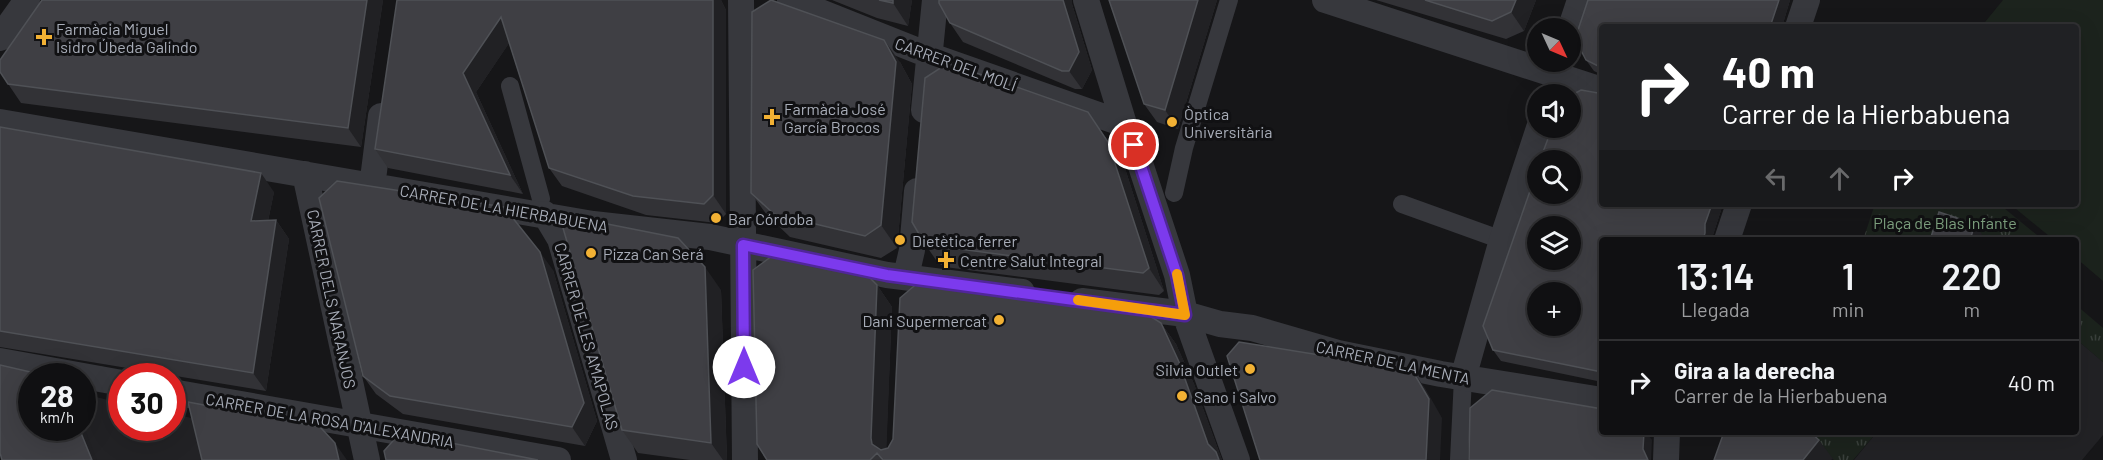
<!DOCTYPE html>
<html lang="es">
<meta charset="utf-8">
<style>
:root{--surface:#101012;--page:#19191b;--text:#f1f3f6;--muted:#9c9d9f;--line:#303032}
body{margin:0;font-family:Barlow,sans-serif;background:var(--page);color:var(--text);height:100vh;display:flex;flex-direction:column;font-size:22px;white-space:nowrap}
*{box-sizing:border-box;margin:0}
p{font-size:20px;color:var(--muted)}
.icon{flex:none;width:33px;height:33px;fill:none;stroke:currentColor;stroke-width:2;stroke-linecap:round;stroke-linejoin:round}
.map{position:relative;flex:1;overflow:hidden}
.panel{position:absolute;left:1599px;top:237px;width:480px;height:198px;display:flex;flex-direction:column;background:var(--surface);border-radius:6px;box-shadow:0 6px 24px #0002,0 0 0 2px var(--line)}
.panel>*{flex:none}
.hud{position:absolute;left:1599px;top:24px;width:480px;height:183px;border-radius:6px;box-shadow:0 6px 24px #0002,0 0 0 2px var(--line);background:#202124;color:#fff;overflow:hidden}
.needle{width:39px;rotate:134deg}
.buttons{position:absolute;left:1527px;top:18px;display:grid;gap:12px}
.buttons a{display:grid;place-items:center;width:54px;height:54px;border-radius:50%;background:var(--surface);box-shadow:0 6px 24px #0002,0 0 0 2px var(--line);font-size:30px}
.speed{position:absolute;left:18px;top:363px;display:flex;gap:12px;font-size:30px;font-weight:700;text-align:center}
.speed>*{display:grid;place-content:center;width:78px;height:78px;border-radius:50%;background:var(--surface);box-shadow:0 6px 24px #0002,0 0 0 2px var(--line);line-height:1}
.speed small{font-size:15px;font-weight:400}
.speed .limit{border:9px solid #d22;background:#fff;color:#111}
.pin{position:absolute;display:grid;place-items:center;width:51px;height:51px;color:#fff;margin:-26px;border:3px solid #fff;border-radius:50%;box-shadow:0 2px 6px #0007}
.me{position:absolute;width:66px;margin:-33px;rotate:0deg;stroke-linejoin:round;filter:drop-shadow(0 0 4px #0008)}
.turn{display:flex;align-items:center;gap:21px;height:126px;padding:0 24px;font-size:27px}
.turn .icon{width:78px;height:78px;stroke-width:2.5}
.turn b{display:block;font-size:42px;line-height:51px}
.lanes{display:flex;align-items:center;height:57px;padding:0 24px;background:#0003;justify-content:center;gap:30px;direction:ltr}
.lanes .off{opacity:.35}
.eta{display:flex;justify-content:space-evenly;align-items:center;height:102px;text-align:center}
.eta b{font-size:36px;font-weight:600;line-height:42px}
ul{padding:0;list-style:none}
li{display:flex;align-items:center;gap:18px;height:84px;padding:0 24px;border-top:2px solid var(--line)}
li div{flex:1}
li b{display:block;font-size:22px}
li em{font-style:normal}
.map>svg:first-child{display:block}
.built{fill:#222225}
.park{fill:url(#park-tufts)}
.pitch{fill:#1c231d}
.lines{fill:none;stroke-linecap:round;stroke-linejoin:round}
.pedestrian{stroke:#37383d;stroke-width:18}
.minor{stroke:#37383d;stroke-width:26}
.wall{fill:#323236}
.shaded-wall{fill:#212124}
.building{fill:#3f3f44;stroke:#4f5156;stroke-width:1.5;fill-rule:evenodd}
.route-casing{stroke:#51269a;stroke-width:15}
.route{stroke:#7c3aed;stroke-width:10}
.slow{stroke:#f59e0b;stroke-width:10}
.poi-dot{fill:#f2b134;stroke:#111113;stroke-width:2}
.labels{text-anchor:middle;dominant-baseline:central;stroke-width:6;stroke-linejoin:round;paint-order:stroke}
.poi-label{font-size:16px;fill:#a8adb8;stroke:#111113;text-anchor:start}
.street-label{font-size:16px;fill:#a8adb8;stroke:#111113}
.park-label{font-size:16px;fill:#7fa381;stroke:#111113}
</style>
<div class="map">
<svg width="2103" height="460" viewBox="0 0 2103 460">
<defs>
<pattern id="park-tufts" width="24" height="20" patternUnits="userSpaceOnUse" patternTransform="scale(1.5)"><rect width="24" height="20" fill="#1c231d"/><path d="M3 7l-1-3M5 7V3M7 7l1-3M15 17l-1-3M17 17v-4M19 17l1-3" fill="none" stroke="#3a403c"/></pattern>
</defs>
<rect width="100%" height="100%" fill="#161618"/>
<path class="built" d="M2076 339 2103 362V435L2082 460H1854L1877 432H2076Z
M83 394 121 403 122 428H172L173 414 201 420 210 460H17L82 428Z"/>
<path class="park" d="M1875 204H1999L2043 240H1863Z
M2076 305 2103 328V362L2076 339Z
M1801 432H1877L1853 460H1834Z"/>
<path class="pitch" d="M2003 0H2103V281L2076 258V240H2054L2010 204H2076V27H1981Z
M1885 204H1929L1950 211 1940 240H1872Z"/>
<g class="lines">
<path class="pedestrian" d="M510 86 541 199
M1174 193 1184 148 1229 0
M1402 204 1502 240
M1459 460 1463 378"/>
<path class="minor" d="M741 0 745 460
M790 0 931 56 1124 124
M1086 0 1124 124 1134 145 1177 275 1185 314 1237 460
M1325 0 1602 90
M1798 27 1807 0
M1570 30 1580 0
M0 38 27 0
M924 110 935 0
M0 122 593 224 710 237 887 275 1022 292
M305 174 367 460
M372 187 381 116
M545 214 560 239 624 460
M1727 240 1739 204
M906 276 912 250 917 191
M1082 301 1185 314 1220 324 1252 328 1338 353 1441 374 1602 400
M0 361 122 383
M1463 378 1502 240 1539 128
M172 392 558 460
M1666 460 1667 432"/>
</g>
<path class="wall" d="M383 0 361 147 21 103 0 72Z
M397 0H721L726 10V214L717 223 646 215 562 186 549 168 509 43 476 92 523 194 388 168 375 149Z
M832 0H912L908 26 877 18Z
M939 0H1072V4L1092 70 1082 89H1075L963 42 950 23Z
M1109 0H1217L1178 129 1157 122 1144 104Z
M1376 0H1536L1524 31 1506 39Z
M1588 0H1790L1782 27H1602V75L1594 71 1586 60Z
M900 62 912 84 897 248 881 258 790 237 767 215 751 193Z
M1598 93 1602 204H1723L1713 235 1602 240V382L1501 361 1493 350Z
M1088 112 1124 165 1164 291 1159 295 945 267 938 263 923 241Z
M0 127 274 192 268 221 276 220 289 239 266 391 0 347Z
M553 270 597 421 585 446 403 414 376 394 363 376Z
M985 283 1112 300 1118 309 1161 323 1176 344 1194 384 1222 460H767L877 285 892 307 886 449 888 448 990 291Z
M721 290 727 460H690L638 453 622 430Z"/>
<path class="shaded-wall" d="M367 0H383L361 147 348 128Z
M713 0H721L726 10V214L713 195Z
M893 0H912L908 26 893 3Z
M1063 0H1072V4L1092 70 1082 89 1069 71Z
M1198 0H1217L1178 129 1165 110Z
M1516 0H1536L1524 31 1511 12Z
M1779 0H1790L1782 27H1770Z
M501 17 514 36 476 92 523 194 510 175 463 73Z
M884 40 900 62 912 84 897 248 881 225Z
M1088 112 1124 165 1164 291 1149 268Z
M261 173 274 192 264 240 251 221Z
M1712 204H1723L1713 235V240H1703L1705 224Z
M276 220 289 239 266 391 253 373Z
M1975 224 1986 240H1970Z
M540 252 553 270 597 421 585 446 572 427Z
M705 267 721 290 727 460H723L711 443Z
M877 285 892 307 886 460 872 444 871 438Z
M1161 323 1176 344 1194 384 1222 460H1219L1208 444Z
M1412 370 1425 388 1442 418 1440 460H1426Z
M82 422 97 460H92L79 428H82Z
M1644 432H1646L1652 440 1651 460H1648L1643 449Z
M1819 440 1833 459 1831 460H1803Z
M335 443 347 460H339Z"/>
<path class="building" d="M42 0H367L348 128 8 84 0 72V60Z
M397 0H713V195L704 204 633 196 549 168 501 17 463 73 510 175 375 149Z
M771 0 884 40 896 62 881 225 865 236 774 214 751 193 752 12Z
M879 0H893V3Z
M939 0H1063L1079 52 1069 71H1062L950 23 939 3Z
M1109 0H1198L1165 110 1144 104Z
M1425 0H1516L1511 12 1492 21Z
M1588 0H1779L1770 27H1602V68L1586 60 1575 39Z
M948 63 1088 112 1108 142 1149 268 1143 273 929 245 923 241 912 222 925 78Z
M1581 90 1598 93 1602 90V204H1712L1705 224V233L1703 240H1602V372L1493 350 1483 326 1538 168V194H1570V160H1540L1552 128H1570V96ZM1538 226H1570V260H1538ZM1538 292H1570V326H1538Z
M0 127 261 173 251 221 276 220 253 373 0 331Z
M337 181 504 207 540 252 584 403 572 427 390 396 363 376 319 198Z
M1939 212 1975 224 1970 240H1930Z
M577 218 678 238 705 267 711 443 622 430 563 228Z
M772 256 858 266 877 285 871 438 872 444 881 450 888 448 893 439 900 298 920 281 998 292 985 283 1112 300 1103 307 1147 314 1161 323 1179 362 1208 444 1216 452 1219 460H883L877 453 870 460H767L757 444 753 270Z
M1239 342 1412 370 1429 399 1426 460H1260L1227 356Z
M0 365 39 374H58L59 376H32V428H79L92 460H2L0 453Z
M1492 390 1602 409V432H1644L1643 449 1648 460H1469L1470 408Z
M188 402 320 427 335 443 339 460H202Z
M1724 432H1810L1819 440 1803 460H1714Z
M400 433 538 460H386L384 451Z"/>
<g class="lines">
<g class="route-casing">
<path id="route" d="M744 367 743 245 887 275 1185 315 1177 275 1134 145"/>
</g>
<use href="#route" class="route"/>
<path class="slow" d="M1078 300 1185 315 1177 274"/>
</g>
<g class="poi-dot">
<path d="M41 28h6v6h6v6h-6v6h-6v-6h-6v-6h6z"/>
<path d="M769 108h6v6h6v6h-6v6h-6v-6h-6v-6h6z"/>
<circle cx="1172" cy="122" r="6"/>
<circle cx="716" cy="218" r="6"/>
<circle cx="900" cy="240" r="6"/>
<circle cx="591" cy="253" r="6"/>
<path d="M943 251h6v6h6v6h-6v6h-6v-6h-6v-6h6z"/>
<circle cx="999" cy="320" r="6"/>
<circle cx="1250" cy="369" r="6"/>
<circle cx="1182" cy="396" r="6"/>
</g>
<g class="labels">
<g class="poi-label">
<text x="56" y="28">Farmàcia Miguel<tspan x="56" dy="18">Isidro Úbeda Galindo</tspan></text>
<text x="784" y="108">Farmàcia José<tspan x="784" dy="18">García Brocos</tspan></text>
<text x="1184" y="113">Òptica<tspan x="1184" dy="18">Universitària</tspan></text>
<text x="728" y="218">Bar Córdoba</text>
<text x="912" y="240">Dietètica ferrer</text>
<text x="603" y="253">Pizza Can Será</text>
<text x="960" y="260">Centre Salut Integral</text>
<text x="987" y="320" text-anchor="end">Dani Supermercat</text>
<text x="1238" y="369" text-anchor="end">Silvia Outlet</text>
<text x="1194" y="396">Sano i Salvo</text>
</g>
<g class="street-label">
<text transform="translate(956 64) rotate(20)">CARRER DEL MOLÍ</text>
<text transform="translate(504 208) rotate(10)">CARRER DE LA HIERBABUENA</text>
<text transform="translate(332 299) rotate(78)">CARRER DELS NARANJOS</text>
<text transform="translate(587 336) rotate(74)">CARRER DE LES AMAPOLAS</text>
<text transform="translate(1393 362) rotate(12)">CARRER DE LA MENTA</text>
<text transform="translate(330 420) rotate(10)">CARRER DE LA ROSA D'ALEXANDRIA</text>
</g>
<g class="park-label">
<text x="1945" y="222">Plaça de Blas Infante</text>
</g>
</g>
</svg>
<div class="buttons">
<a><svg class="needle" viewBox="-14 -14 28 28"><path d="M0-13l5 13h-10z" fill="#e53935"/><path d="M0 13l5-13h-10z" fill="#9c9d9f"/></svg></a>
<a><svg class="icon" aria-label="sound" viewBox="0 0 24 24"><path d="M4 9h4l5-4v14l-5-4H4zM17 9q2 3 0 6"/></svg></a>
<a><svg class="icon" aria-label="search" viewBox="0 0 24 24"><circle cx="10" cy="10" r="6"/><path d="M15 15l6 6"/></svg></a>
<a><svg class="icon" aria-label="layers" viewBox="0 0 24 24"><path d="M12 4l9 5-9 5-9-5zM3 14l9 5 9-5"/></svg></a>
<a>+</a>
</div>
<div class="speed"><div>28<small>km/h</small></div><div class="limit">30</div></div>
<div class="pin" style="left:1134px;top:145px;background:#d93025"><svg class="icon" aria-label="arrive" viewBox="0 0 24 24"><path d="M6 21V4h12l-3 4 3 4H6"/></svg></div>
<svg class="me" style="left:744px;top:367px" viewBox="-20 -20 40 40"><circle r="19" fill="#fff"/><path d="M0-13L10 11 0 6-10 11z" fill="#7c3aed"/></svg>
<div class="hud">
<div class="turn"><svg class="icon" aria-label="right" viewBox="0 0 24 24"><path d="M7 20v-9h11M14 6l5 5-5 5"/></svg><div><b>40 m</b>Carrer de la Hierbabuena</div></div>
<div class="lanes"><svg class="icon off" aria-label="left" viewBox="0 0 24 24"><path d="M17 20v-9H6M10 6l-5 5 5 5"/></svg><svg class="icon off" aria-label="ahead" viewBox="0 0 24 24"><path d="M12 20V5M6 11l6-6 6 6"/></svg><svg class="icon" aria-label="right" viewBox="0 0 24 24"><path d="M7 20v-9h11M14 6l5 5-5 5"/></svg></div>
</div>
<section class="panel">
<div class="eta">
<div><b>13:14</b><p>Llegada</p></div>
<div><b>1</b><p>min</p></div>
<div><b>220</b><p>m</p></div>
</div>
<ul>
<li><svg class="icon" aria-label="right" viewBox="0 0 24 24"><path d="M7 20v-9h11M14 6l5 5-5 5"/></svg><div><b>Gira a la derecha</b><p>Carrer de la Hierbabuena</p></div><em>40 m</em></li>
</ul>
</section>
</div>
